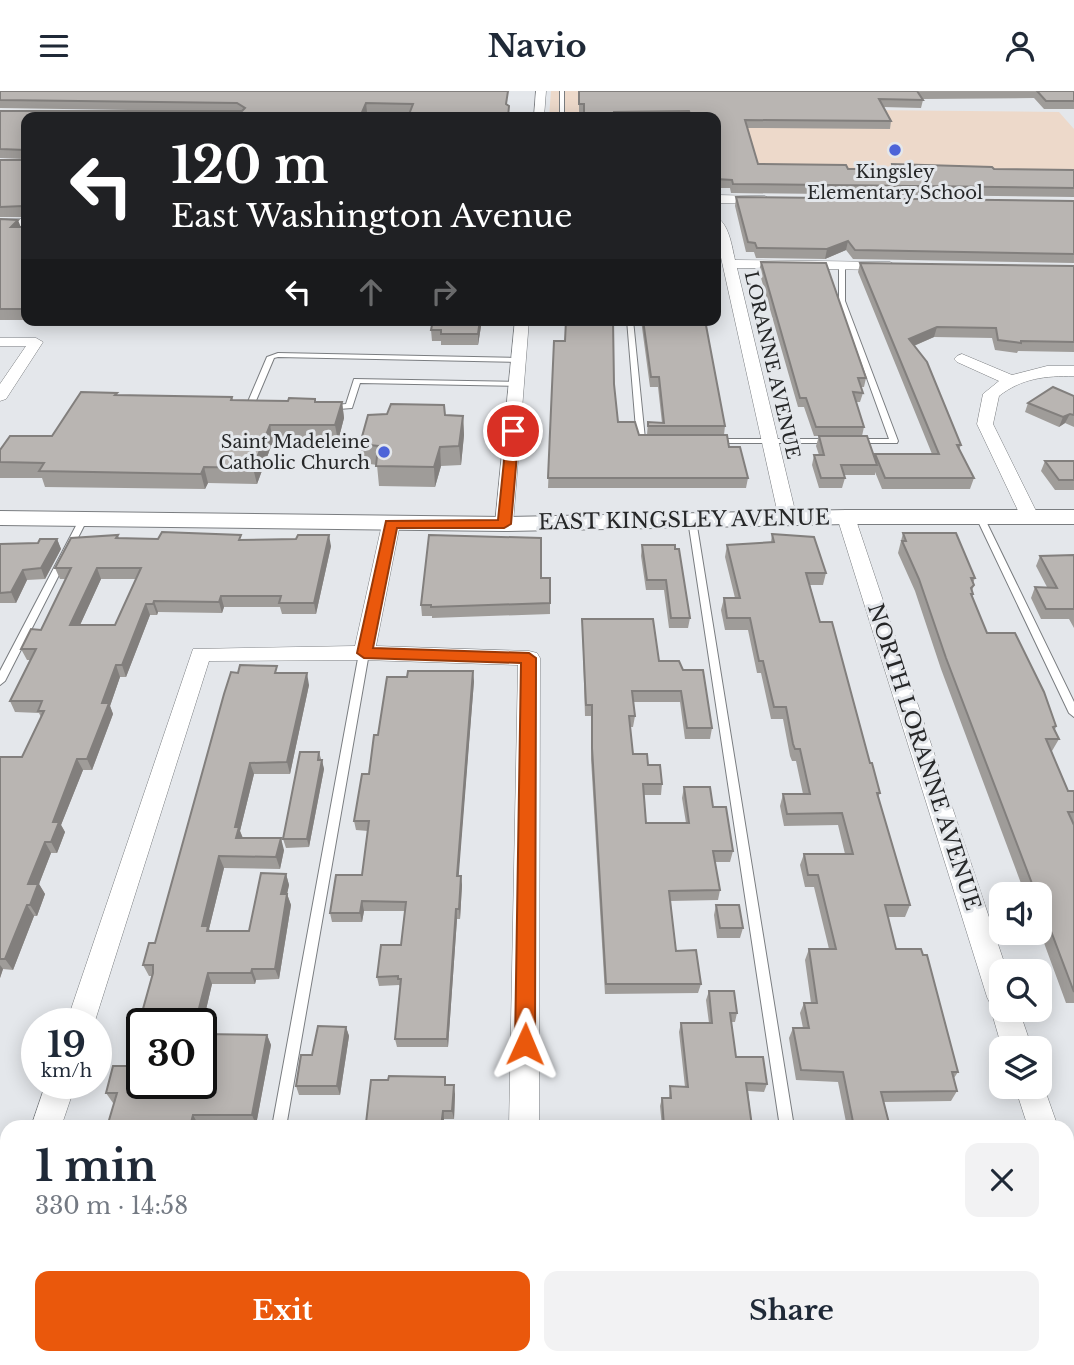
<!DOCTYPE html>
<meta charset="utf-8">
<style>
:root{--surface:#fff;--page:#f2f2f3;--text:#1f2937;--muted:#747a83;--accent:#ea580c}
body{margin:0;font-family:"Libre Baskerville",serif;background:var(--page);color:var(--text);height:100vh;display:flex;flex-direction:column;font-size:26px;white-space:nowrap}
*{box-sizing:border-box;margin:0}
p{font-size:23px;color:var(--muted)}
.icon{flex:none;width:38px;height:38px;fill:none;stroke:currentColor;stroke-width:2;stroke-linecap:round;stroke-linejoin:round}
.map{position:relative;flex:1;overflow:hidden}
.side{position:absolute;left:0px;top:1029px;width:1074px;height:245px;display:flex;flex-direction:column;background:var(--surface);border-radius:21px 21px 0 0;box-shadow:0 4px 18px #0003}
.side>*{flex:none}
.hud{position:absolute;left:21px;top:21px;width:700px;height:214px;border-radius:14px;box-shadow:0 4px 18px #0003;background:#202124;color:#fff;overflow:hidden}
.controls{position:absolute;left:989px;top:791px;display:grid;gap:14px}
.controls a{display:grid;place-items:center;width:63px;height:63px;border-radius:14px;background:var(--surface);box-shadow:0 4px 18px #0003;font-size:35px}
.speed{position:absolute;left:21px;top:917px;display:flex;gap:14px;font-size:35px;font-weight:700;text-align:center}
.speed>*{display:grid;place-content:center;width:91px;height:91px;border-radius:50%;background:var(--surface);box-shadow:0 4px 18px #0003;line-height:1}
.speed small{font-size:18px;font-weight:400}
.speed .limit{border:4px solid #111;border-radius:10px;background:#fff;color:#111}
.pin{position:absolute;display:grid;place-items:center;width:60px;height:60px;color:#fff;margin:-30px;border:4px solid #fff;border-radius:50%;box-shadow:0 2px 7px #0007}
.me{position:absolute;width:77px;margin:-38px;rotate:1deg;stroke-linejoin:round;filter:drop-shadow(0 0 5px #0008)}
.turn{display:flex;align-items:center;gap:24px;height:147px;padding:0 35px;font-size:32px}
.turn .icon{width:91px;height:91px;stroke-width:2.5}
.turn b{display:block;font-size:49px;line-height:60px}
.lanes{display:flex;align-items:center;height:66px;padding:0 35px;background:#0003;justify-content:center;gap:35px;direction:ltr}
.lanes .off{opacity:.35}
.round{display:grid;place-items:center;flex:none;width:74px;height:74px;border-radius:14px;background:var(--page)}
.summary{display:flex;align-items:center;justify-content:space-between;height:119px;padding:0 35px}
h1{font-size:42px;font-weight:700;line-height:52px}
.button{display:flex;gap:14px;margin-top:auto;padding:14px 35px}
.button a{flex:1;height:80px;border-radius:14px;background:var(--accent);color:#fff;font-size:28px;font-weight:700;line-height:80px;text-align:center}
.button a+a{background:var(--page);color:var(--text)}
header{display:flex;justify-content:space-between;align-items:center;height:91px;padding:0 35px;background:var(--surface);font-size:32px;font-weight:700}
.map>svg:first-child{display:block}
.education{fill:#edd9ca}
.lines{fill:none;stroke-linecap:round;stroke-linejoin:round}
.service-casing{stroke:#7a7d80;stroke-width:2}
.minor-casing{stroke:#7a7d80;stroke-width:1}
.tertiary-casing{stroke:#7a7d80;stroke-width:2}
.service{fill:#fff;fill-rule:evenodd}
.minor{fill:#fff;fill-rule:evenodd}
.tertiary{fill:#fff;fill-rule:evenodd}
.wall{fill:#9f9c99;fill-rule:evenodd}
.shaded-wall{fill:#827f7d}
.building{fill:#b9b5b2;stroke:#827f7d;stroke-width:2;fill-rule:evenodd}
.route{fill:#ea580c;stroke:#983908;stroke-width:2}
.poi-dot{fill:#4d64d8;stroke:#e4e7eb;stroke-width:2.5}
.labels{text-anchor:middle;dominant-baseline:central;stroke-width:6;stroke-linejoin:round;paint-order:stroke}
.far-poi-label{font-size:18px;fill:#262728;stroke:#e4e7eb}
.far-street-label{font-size:18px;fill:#262728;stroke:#e4e7eb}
.street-label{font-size:21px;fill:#262728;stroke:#e4e7eb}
</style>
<header><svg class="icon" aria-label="menu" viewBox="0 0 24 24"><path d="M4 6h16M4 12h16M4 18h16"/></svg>Navio<svg class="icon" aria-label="person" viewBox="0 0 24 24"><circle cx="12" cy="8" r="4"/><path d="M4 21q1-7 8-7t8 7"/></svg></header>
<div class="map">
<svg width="1074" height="1274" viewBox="0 0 1074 1274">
<rect width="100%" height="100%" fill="#e4e7eb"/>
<path class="education" d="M551 0H757L764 18 1059 21 1074 38V84L716 80V26H549Z"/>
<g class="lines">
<g class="service-casing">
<path id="service" d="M560 0H564V26H560Z
M842 172 845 174V210L898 350 897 352H855L851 350 855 348H889L839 210V174Z
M627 229H633L645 348 651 350C648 354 640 354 637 350Z
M278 262 519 267 523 269 519 271 278 266 274 267 255 312 264 316 260 318 248 315 247 313 267 266Z
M354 288 517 291 521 293 517 295 360 292 352 317 325 319V315L346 313Z
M712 348H832L836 350 832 352H715L711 350Z
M980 423 984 426 1074 611V626L1069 622 976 426Z
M83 426 87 429 5 590 0 594V580L79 429Z
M692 426 696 429 794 1036H780L688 429Z
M364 559 369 562 286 1036H272L359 562Z
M230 1267H246L245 1274H229Z
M815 1267H831L832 1274H816Z"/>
</g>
<g class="minor-casing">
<path id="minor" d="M536 0H546L544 26H534Z
M716 104 765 105 771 109 765 113 716 112Z
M716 126C729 132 732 156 735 169L890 171 897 175 890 179 737 177 797 428 788 434 779 428 716 144Z
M0 128H26V136H0Z
M515 229H529L513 433 504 439 495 433Z
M0 247H36L43 251 6 308 0 310V293L26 255H0Z
M962 263 1012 284 1047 275H1074V285C1045 285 1022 287 999 305L993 333 1039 426 1037 430 1030 432 1021 426 977 333 983 303 999 290 957 271 954 268 957 265Z
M846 420 855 426 1007 880H1001V919H1019L1032 957H1002L991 919 992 916 987 906 837 426Z
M391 427 400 433 376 555 529 560 537 562 540 567 539 1036H509L518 574 364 569 209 570 94 933H66L193 558 355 555 382 433Z
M1040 985 1058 1036H1028L1015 996H1040Z
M46 992H76L61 1036H31Z
M1068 1097 1074 1099V1149L1068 1147Z
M7 1140V1192L0 1195V1143Z
M503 1267H539V1274H503Z"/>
</g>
<g class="tertiary-casing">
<path id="tertiary" d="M846 419H1074V433H846L504 440 0 434V420L504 426Z"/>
</g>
<use href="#service" class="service"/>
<use href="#minor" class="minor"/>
<use href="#tertiary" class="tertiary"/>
</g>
<path class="wall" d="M0 0H510L410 22 367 21 26 26V126H0V69H23L24 68 0 67V20H192L0 17Z
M579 0H1074V18H1044L1034 7 922 8 923 9 921 17 883 16 891 30 890 38 747 37 758 73 848 78H891L892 73 994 78 1074 79V106L731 102 730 97H716V26H584V21H579Z
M736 106 1074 110V172L853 168 846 159 825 168 756 167 754 161H746L735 115Z
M0 128 21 136H26V229H0Z
M761 171 866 287 864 296H861L863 302 860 311H856L864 336 862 345 874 366 875 363H932L858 181 860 172 1074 175V261L1018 260 1017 262 995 259 992 247 934 246 914 255 961 354 959 359 974 387 970 398H882L875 381V384H844L845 387 842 397H819L812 374 814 364H819L816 355 819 345H814L804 316H798L759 180Z
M482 229 478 254H441V250H432L431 239 433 230H431Z
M641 229H705L725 335 724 344 729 356 748 387 746 397H548L554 250H565L614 293 618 331 639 344H647L648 331 662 332 658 296H650Z
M117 302V304L232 306 233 309 288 310 315 308 316 311H342L344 327 338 350H273L257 393 208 392 205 398 45 396 42 387H0V359L52 345Z
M1074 305V336L1065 332 1059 336 1025 321 1028 312Z
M445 324 463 325 464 344 461 374 441 375 435 396 379 395 377 374 363 372 360 353Z
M1045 370H1074V399H1055L1041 380Z
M903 442 975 487 973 492 974 494 972 500 973 503 972 506 987 542 1056 635 1055 639 1059 648 1052 660H1051L1068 700H1074V912H1066L1040 841V803H1025L941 578 915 500 898 462Z
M772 443 826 482 823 494H810L820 531 880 702 878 706 910 814 905 826H888L896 858 958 981 954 987 957 1000 951 1010 884 1011 890 1036H847L838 991 796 989 789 947 793 937H803L800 922 804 912H811L805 869 809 858H829L814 796H805L800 774 804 763H845L838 734 784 735 780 715 783 703H803L796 670H792L790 665 783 628H771L761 582H757L748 539H725L721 519 724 507H735L725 466 727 454 771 451Z
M118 444 119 447 242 449 331 455 316 523H282L280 516H224L222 522 158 521 157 524H150L126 586H120L110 615 113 623 92 679H83L61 734 65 741 57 762H51L39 793 45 803 37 825H34L13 879 3 878 0 887V666H22L41 626 39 622 15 621 10 610 30 569H27L21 558 41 539 66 488H60L55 477ZM101 488H136L115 534H80Z
M57 448 61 458 45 488 27 489 16 512H0V453L38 452Z
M642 454 690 527 688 537H669L664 499H646L641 465Z
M1074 464V537L1069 528H1041L1031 507 1035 496H1047L1036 475 1040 465Z
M541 487H550V523L432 527V525H422L421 514Z
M582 528 659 570 712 637 710 648H685L680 611H633L635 625 633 636H630L633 663 648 674 662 693 661 704H643L646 732H686L682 707 684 696 713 716 733 760 730 771H715L720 799 718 809 670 810 676 860 701 893 698 902 605 903 591 668 592 625H585Z
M279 582 309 594 290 683H254L240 740 243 747 284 759 280 778 224 777 209 838 210 840H249L286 783 289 794 287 803 291 814 279 888 256 889 255 893H212L201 940V933L142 992 267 944 271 954 256 1034 198 1033V1036H107L115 1012H113L106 1002 127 975 152 885H149L143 874 155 852Z
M474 590 458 785 462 794 460 828H457L448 956H397L395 948 401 897 399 894 379 895 377 886 401 854 405 820H364L362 831H332L330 822 362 784 368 740 356 739 354 730 369 683 378 644Z
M319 661 324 678 309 756 286 757 283 748Z
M716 814 743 837 740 847H717L714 824Z
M709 900 737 922 735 931H731L736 966 767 993 764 1001 748 1000 752 1035V1036H662L660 1015 662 1007H669L670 995 685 996 679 941 681 932H709L706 909Z
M346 936 349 945 340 1004H299L296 995 312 964Z
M447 994 455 1003 454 1028H444L443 1036H367L366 1032Z
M216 1267 215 1274H42Z
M845 1267H1025L1027 1274H904L903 1270H845Z"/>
<path class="shaded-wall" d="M366 12 367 21 365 26H360Z
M18 129 22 139 11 136Z
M848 150 846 159 825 168 827 158Z
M480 229H482L478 254V243Z
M937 236 934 246 906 258 909 248Z
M342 311 344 327 338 350 335 334Z
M1070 323 1065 332 1059 336 1063 326Z
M463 325 464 344 461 374 459 355Z
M270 334 273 350 257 393 253 377Z
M440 356 441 375 435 396 434 376Z
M204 376 208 392 205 398 201 383Z
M329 444 331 455 316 523 314 512Z
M57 448 61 458 45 488 41 477Z
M97 477 101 488 75 545 70 534Z
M23 479 27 489 16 512 11 501Z
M221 505 224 516 222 522 219 511Z
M154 510 158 521 157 524 153 513Z
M146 513 150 524 126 586 122 574Z
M116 574 120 586 110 615 113 623 92 679 87 668 102 612Z
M473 580 474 590 458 794 457 785Z
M307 582 309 594 290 683 287 671Z
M77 668 83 679 61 734 65 741 57 762 51 751 53 731Z
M322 669 324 678 309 756 307 748Z
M250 672 254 683 240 740 243 748 236 747 235 736Z
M281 747 284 759 280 778 276 766Z
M45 751 51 762 39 793 45 803 37 825 30 814 28 793Z
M219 765 224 777 209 838 213 846 202 835Z
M286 783 289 794 287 803 291 814 279 888 275 878 281 803Z
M461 785 462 794 460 828 459 818Z
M362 810 364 820 362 831 360 822Z
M27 814 34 825 13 879 5 868Z
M456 818 457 828 448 956 447 948Z
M0 874 3 878 0 887Z
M252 878 256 889 255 893 251 882Z
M208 882 212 893 201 940V933H195Z
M346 936 349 945 340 1004 337 995Z
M267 944 271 954 256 1034 252 1024Z
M454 994 455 1003 454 1028 452 1020Z
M443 1020 444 1028 443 1036H441Z
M193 1024 198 1033V1036H190Z
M209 1267H216L215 1274H213L208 1270Z"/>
<path class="building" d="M0 0H508L506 13 509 15 508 26H408L413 13 366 12 360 26H26V120L25 121 23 115 0 116V69H23L26 67 25 59 0 58V20H242L245 17 237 12 0 9Z
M579 0H917L923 9 879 8 891 30 745 29 758 73 846 74 848 78H893L892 73 992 76 994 78 1074 79V97L733 93 732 89 716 88V26H691L689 20 614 21V26H584V13H579Z
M1037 0H1074V10H1046Z
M736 106 1074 110V163L855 159 848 150 827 158 757 157 755 152 748 151Z
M0 128 18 129 11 136H26V218H0Z
M761 171 826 172 866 287H858L863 302 853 301 864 336H816L806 307H800Z
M860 172 1074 175V251L1021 250V252L998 249 996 237 937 236 909 248 927 271 961 354H957L974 387H885L875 363H939Z
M433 229H480L478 243H441V239H431Z
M566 229H613L614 293 618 331H635L639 344H727L729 356H740L748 387H548L554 250H565Z
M643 229H705L725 335H648V331L664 332 659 286H651Z
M1053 296 1074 305V324L1070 323 1063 326 1028 312Z
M81 301 117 302 115 304 232 306 231 309 288 310 289 307 315 308V311H342L335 334H270L253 377 204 376 201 383 39 380 44 372 0 371V359L10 345H52Z
M391 313 444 314 445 324 463 325 459 355 440 356 434 376 376 375 378 355 360 353 368 324 387 323Z
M819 345H867L877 374H841L845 387H821L814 364H824Z
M1045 370H1074V389H1059Z
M162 441 241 444 239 449 296 448 298 444H329L314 512H279L281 505H221L219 511 154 510 153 513H146L122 574H116L102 612H109L87 668H77L53 731H59L51 751H45L28 793H38L30 814H27L5 868H0V666H22L44 620H38L42 610H10L36 558H21L31 538 41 539 71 477H55L71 447 118 444 116 447 158 448ZM97 477H141L115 534H70Z
M903 442H956L975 487H971L974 494 971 497 973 503H971L987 542H1015L1044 601 1056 635 1053 636 1059 648H1046L1068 700H1074V721H1068L1074 734V901L1040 811V803H1036L946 567 919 488 902 450H906Z
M772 443 814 446 826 482H806L820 531H832L870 672H872L880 702H877L910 814H885L896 858H921L923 864H927L958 981H952L957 1000 881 1001 890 1036H854L843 981 801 979 793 937H809L804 912H817L809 858H836L818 784H808L804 763H853L842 722 787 723 783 703H810L800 658H795L793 653 786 616H774L763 570H759L750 527H727L724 507H740L727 454 774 451Z
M429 444 541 447V487H550V512L431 516V514H421Z
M40 448H57L41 477 23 479 11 501 0 502V453L38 452Z
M642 454H675V458H679L690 527H671L666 489H647Z
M1074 464V518H1046L1035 496 1057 497 1040 465Z
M582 528H653L659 570H679L683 579H703L712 637H687L681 600H632L635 625H629L633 663H647L648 674H660L662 693H643L646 732H689L684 696H710L713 716H726L733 760H713L720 799 669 800 676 860 696 859 701 893H606L592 657V614H586Z
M240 574 277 575 275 582H307L287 671 250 672 235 736H239L236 747H281L276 766 219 765 202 835H208L207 840H249L261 782 286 783 281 803H287L275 878H252L251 882H208L195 933H142V992H201V943L267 944 252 1024H193L190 1036H107L117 1002H106L113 975H127L153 882V874H143L149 852H155L224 603 231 581 238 582Z
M408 580H473L457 785H461L459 818H456L447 948H395L401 888H398V885L377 886 381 854H401L406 811 362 810 360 822H330L336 784H362L369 730H354L362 683H369L374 644H378L387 586H407Z
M300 661H319L318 669H322L307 748H283Z
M716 814H739L743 837H720Z
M709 900H734L737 922H730L736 966H763L767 993 746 992 752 1035 664 1036 662 1007H671L670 995 688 996 681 932H712Z
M318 935 346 936 337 995H296L301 964H312Z
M389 985 445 986V994H454L452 1020H443L441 1036H395V1032H366L371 989H388Z
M44 1267H209L208 1270H201L200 1274H42Z
M292 1267H437L436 1274H291Z
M614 1267H806L807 1274H614Z
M911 1267H1025L1027 1274H912Z"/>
<path class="route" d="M513 336 519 340 511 433 504 437H397L373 557 529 562 536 567 535 953 532 959 525 962 518 959 515 953 521 572 364 567 357 562 386 430 498 429 507 340Z"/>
<g class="poi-dot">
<circle cx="895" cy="59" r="7"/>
<circle cx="384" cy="361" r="7"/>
</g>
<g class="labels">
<g class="far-poi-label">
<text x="895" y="81">Kingsley<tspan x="895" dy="21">Elementary School</tspan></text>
<text x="370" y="351" text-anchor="end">Saint Madeleine<tspan x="370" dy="21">Catholic Church</tspan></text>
</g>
<g class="far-street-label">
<text transform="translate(772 274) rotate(77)">LORANNE AVENUE</text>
</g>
<g class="street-label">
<text transform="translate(684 429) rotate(-1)">EAST KINGSLEY AVENUE</text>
<text transform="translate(924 666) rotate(72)">NORTH LORANNE AVENUE</text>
</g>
</g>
</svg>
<div class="controls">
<a><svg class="icon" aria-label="sound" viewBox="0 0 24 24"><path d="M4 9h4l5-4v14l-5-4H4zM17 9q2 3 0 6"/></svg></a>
<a><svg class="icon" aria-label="search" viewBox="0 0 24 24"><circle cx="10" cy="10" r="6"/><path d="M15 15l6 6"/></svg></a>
<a><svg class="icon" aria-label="layers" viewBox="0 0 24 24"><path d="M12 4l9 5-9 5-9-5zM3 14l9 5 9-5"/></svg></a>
</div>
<div class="speed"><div>19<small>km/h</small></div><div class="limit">30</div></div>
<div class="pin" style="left:513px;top:340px;background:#d93025"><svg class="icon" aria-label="arrive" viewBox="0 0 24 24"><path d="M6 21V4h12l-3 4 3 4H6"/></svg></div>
<svg class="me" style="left:525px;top:953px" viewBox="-20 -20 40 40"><path d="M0-17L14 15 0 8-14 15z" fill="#ea580c" stroke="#fff" stroke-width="4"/></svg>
<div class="hud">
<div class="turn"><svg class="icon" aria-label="left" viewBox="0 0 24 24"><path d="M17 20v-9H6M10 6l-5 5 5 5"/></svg><div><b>120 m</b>East Washington Avenue</div></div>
<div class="lanes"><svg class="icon" aria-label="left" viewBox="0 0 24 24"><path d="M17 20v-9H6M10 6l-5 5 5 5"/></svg><svg class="icon off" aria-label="ahead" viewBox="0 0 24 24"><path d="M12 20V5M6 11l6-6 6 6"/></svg><svg class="icon off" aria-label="right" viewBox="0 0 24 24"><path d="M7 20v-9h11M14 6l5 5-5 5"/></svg></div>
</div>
<section class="side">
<div class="summary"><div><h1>1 min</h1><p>330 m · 14:58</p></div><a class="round"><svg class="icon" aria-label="close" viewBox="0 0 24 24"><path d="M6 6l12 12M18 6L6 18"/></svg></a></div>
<div class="button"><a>Exit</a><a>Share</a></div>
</section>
</div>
